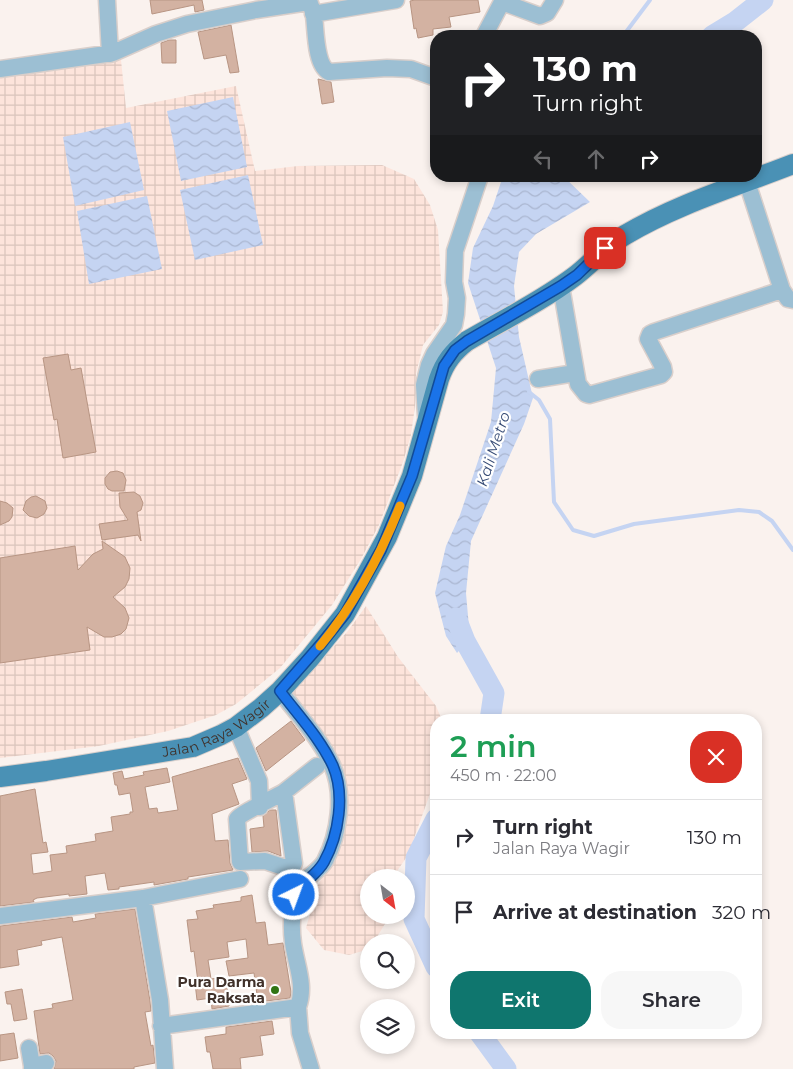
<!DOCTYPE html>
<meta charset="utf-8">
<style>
:root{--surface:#fff;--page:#f7f7f7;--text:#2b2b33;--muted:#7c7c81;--line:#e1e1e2;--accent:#0f766e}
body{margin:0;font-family:Montserrat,sans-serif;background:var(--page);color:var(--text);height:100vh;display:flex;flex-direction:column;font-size:19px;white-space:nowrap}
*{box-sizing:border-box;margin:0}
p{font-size:16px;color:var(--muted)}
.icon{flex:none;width:28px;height:28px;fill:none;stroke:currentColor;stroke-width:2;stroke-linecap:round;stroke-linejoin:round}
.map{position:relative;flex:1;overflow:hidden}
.side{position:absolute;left:430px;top:714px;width:332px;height:325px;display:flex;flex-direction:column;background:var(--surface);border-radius:20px;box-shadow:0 2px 8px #0003}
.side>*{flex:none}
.banner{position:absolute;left:430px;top:30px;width:332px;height:152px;border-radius:20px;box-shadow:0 2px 8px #0003;background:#202124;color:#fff;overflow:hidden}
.needle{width:32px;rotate:149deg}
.fabs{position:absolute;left:360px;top:869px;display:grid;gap:10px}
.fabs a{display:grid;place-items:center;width:55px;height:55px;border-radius:50%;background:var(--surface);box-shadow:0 2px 8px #0003;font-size:25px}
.pin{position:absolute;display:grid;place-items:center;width:42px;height:42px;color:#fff;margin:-21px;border-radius:10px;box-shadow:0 2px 8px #0006}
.me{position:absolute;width:55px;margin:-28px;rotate:42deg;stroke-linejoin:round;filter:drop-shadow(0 0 4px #0008)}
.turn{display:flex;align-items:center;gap:18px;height:105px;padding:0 20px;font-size:22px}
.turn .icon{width:65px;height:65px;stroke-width:2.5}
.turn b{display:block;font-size:35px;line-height:42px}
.lanes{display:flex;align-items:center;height:48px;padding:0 20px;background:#0003;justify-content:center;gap:25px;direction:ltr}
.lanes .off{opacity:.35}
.round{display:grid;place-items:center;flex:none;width:52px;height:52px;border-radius:20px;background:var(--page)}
.summary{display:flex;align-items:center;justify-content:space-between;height:85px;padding:0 20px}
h1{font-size:30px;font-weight:600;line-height:38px;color:#1e9e55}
.action{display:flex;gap:10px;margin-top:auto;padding:10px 20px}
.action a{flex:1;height:58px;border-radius:20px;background:var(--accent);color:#fff;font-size:20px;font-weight:600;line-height:58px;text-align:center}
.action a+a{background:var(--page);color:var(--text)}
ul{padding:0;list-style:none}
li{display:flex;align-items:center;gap:15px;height:75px;padding:0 20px;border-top:1px solid var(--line)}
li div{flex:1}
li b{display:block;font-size:19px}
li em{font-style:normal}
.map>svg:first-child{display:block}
.industrial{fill:url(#industrial-grid)}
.water{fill:url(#water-waves)}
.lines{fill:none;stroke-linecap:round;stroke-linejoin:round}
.stream{stroke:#c5d4f2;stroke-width:4}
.river{stroke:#c5d4f2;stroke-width:21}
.building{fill:#d3b2a2;stroke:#b89583}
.minor-casing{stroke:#d9cfcb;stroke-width:19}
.major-casing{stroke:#d9cfcb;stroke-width:22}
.minor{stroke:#9cbfd3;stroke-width:16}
.major{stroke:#4a91b5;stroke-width:20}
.route-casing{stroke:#114b97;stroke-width:12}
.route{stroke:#1a73e8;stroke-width:9}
.slow{stroke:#f59e0b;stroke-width:9}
.poi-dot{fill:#307413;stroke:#fff;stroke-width:2}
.labels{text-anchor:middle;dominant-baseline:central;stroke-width:4.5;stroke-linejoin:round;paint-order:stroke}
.street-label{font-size:14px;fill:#40312a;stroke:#fff}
.poi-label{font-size:14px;font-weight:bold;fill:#40312a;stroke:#fff;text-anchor:end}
.water-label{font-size:15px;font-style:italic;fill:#364b75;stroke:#fff}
</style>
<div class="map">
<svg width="793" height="1069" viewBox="0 0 793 1069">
<defs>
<pattern id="industrial-grid" width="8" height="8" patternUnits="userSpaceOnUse" patternTransform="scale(1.25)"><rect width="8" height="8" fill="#fde4db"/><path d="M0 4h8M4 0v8" fill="none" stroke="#dac4bc"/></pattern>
<pattern id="water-waves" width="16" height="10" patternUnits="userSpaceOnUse" patternTransform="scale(1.25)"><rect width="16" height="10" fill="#c5d4f2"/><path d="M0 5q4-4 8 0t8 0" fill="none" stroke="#aab6d0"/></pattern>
</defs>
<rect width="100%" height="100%" fill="#faf2ee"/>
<path class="industrial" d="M121 60 126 108 236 86 255 171 298 166 382 165 414 179 430 205 438 230 443 312 439 325 423 345 416 374 415 406 411 435 403 462 379 525 361 559 332 605 280 668 236 704 216 715 168 731 99 746 0 758V76Z
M366 606 398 657 436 706 442 720H436V777L408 855 393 877 369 878V915H387L386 922 374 942H369V949L349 955 324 950 306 928 318 885 341 843 342 797 288 696 347 632Z"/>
<path class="water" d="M233 97 247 167 181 181 167 111Z
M130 122 144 190 75 206 63 137Z
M248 175 263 245 195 260 180 190Z
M503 176H563L590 202 536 234 519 252 514 286 519 337 533 398 524 424 471 541 466 593 470 639 457 653 446 636 435 593 446 546 460 515 491 422 496 368 468 283 473 248 493 206Z
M147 196 162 269 89 284 77 211Z"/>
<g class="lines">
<path class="stream" d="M623 36 650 0
M529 392 539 400 550 419 554 502 573 530 594 536 634 524 739 510 759 512 772 521 793 550"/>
<path class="river" d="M712 36 735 22 763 0
M456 618 465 641 494 693 490 720
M436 819 416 858 414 919 436 967
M479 1032 506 1069"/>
</g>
<path class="building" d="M150 0H202L204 10 195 12 194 5 152 14Z
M415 0H478L480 12 449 17 451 27 433 29V35L418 38 416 28 414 29 410 1Z
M231 25 239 72 230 73 226 55 204 59 198 32Z
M169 40H176V63H162L161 43Z
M318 79 331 82 334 102 322 104Z
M68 354 71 370 81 368 96 452 63 458 57 419 54 420 43 358Z
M117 471 123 473 126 480 124 491H112L108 489 105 484V478L110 472Z
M134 492 140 496 143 503 141 510 137 512 141 541 138 535 102 540 99 524 128 520 120 507 119 493Z
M36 496 45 501 47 508 44 514 37 518 29 516 23 510 26 501 31 497Z
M0 501 7 503 13 508 12 517 9 521 0 525Z
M102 541 125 557 130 568 129 579 125 587 113 597 125 608 129 618 126 629 121 634 112 637H104L87 627 90 650 0 663V558L75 546 78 570 93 554 103 549Z
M291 721 305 740 266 771 256 748Z
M238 758 247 779 232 784 239 804 212 814 215 841 228 840 230 863 233 870 188 877V879L165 883 154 885V882L119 887V889L108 890 105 873 85 876 87 894 69 896V894L37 898 33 900 34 902 0 906V796L35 789 43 843 46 842 48 852 31 854 33 874 52 871 50 855 67 853 66 846 96 841 95 834 113 831 111 817 130 814V812H133L130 793 119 795 117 785H115L113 773 122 771 124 779 144 775 143 772 167 768 170 782 145 787 149 809 157 808 158 813 178 810 172 777Z
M270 810H276L281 856 268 851 252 852 250 829 264 827 263 816Z
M252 895 256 923 265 922 268 945 283 943 291 992 290 998 258 1002 254 973 229 976 226 961 248 958 246 939 227 942 229 957 208 960 211 979 226 977 229 1006 212 1009 211 998 197 1000 195 983 198 982 194 951 191 952 187 920 198 919 196 911 214 908 213 905 241 901V897Z
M135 909 150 1001 151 1011 145 1012 151 1046 153 1045 155 1063 134 1067V1069H54L56 1061 53 1056 49 1053 40 1054 34 1011 53 1008 52 1004 73 1000 62 937 41 941 42 945 17 950 19 965 0 968V926L72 917 73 922 96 918 95 914Z
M22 989 27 1019 14 1021 11 1004H7L5 992Z
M272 1021 274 1034 260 1036 263 1055 240 1058 241 1069H213L210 1052H207L205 1037 226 1034V1027Z
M14 1033 18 1058 0 1061V1035Z"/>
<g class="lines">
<g class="minor-casing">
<path id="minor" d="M107 0 110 54
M309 0C310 5 313 10 314 16 316 30 315 65 329 72L387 68 411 69 436 78
M502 2 540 16 547 13 555 0
M313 14 396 0
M484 36 503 0
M0 69 113 53 156 34 187 24 256 10 309 2
M747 182 782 290 788 299 793 300
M561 286 578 384 586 394 589 395 661 375 664 372 663 367 648 339 650 334 654 332 782 290
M538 379 575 373
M426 416 424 385 429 365 434 354 454 325 456 314 457 298 454 282 455 251 480 176
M236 727 259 781 260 807
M284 792C274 798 241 813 237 819L240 862 265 861 283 867 293 865 294 863 284 792 317 766
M143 898 160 1000 165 1069
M0 916 143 898 240 879
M298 1007 300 1033 311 1069
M161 1026 298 1007C306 985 296 965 293 943 291 929 292 912 294 898 295 882 318 874 325 861 339 834 345 794 332 765 320 738 298 715 280 691
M29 1048 32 1066
M32 1069V1066L46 1063"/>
</g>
<g class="major-casing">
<g id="major">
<path id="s1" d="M0 777 46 771 193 747 221 735 236 727 261 708 280 691 310 658 345 614 387 537 412 476 439 379C445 362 453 352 467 341 503 320 542 301 575 276 592 263 606 246 625 235 677 204 737 186 793 164"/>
</g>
</g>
<use href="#minor" class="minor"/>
<use href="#major" class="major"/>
</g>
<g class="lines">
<g class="route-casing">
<path id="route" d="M294 895C302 882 317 875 324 862 339 835 345 794 333 766 320 738 298 715 280 691L321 644 345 614 381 550 412 476 444 366 455 350 467 341 561 286 577 275 605 248"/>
</g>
<use href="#route" class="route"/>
<path class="slow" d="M320 646C354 605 380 556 400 506"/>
</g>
<circle class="poi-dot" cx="275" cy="990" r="5"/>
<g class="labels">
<g class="street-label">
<text stroke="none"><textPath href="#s1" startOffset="224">Jalan Raya Wagir</textPath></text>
</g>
<g class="poi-label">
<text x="265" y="982">Pura Darma<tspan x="265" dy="16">Raksata</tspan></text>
</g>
<g class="water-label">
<text transform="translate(493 449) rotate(-72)">Kali Metro</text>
</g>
</g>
</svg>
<div class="fabs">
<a><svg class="needle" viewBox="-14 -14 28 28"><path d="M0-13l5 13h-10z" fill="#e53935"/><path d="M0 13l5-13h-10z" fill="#7c7c81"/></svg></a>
<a><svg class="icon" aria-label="search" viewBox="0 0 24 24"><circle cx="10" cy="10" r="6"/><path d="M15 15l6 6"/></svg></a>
<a><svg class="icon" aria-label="layers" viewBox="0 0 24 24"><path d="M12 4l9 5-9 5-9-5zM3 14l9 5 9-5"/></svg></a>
</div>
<div class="pin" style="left:605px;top:248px;background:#d93025"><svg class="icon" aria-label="arrive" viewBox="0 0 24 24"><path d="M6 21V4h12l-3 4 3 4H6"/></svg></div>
<svg class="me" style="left:294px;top:895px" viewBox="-20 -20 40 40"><circle r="17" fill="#1a73e8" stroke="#fff" stroke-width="3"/><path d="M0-11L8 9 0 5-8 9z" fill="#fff"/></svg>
<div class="banner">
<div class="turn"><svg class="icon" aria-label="right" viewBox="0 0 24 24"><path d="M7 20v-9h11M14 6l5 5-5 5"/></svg><div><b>130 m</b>Turn right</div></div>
<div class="lanes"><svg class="icon off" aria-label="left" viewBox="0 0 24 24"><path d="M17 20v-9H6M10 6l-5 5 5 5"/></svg><svg class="icon off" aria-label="ahead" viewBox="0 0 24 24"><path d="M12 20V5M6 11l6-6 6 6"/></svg><svg class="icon" aria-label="right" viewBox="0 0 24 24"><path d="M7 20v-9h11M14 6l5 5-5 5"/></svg></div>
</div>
<section class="side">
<div class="summary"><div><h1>2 min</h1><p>450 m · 22:00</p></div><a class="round" style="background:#d93025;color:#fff"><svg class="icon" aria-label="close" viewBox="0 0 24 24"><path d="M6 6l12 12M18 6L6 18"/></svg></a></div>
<ul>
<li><svg class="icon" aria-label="right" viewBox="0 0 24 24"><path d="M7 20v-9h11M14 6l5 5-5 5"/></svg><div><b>Turn right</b><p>Jalan Raya Wagir</p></div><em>130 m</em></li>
<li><svg class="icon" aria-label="arrive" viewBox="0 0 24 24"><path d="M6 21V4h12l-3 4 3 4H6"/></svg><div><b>Arrive at destination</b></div><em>320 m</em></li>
</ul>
<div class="action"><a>Exit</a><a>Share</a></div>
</section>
</div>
